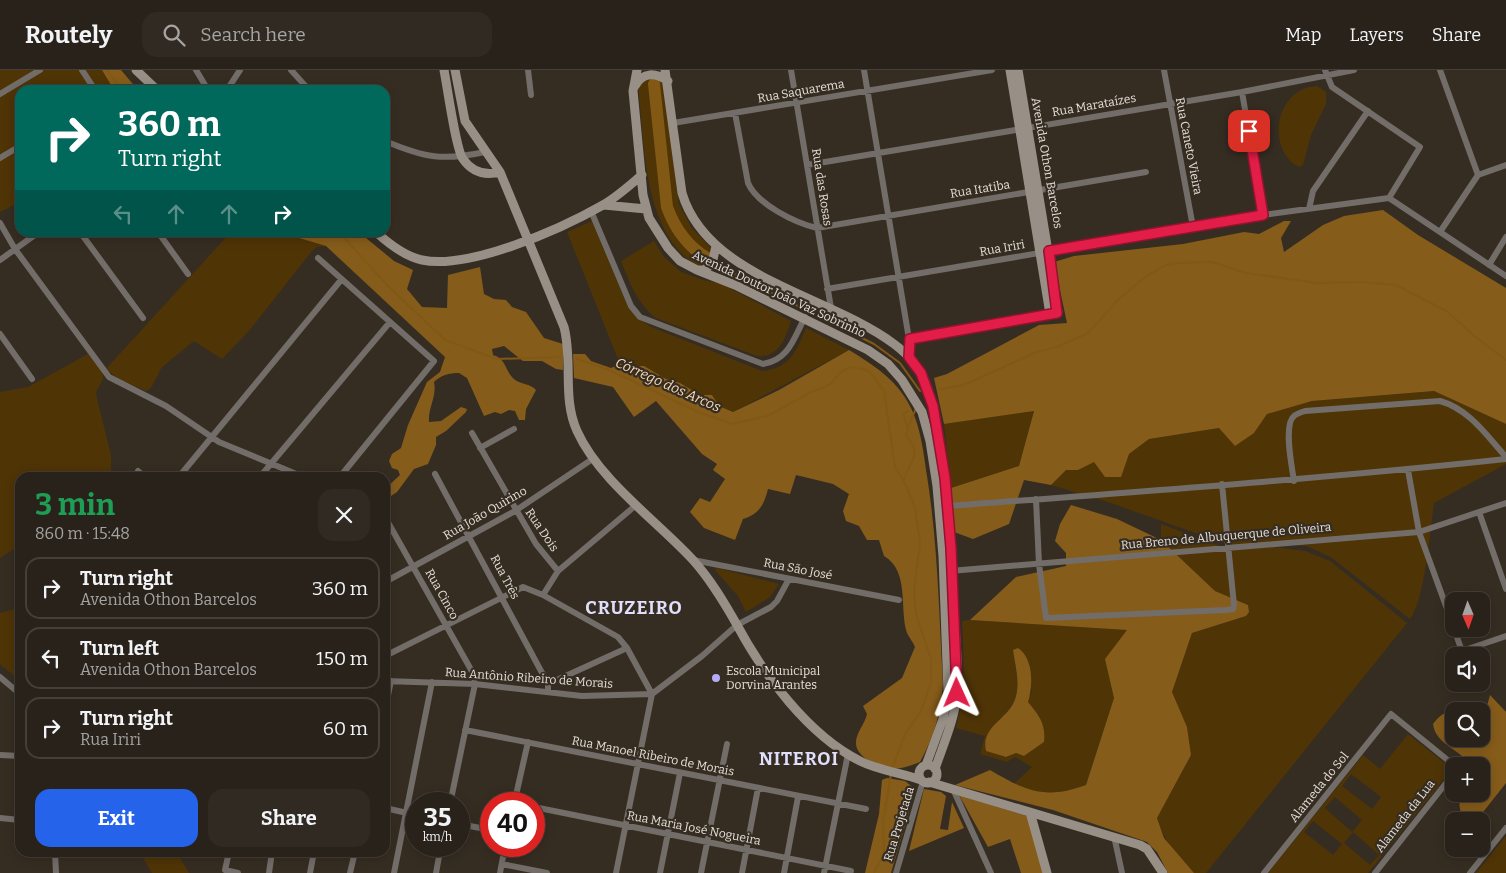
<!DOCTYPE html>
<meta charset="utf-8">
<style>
:root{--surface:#28221a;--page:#302a23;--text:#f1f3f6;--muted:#a5a4a2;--line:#443f39;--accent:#2563eb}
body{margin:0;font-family:Bitter,serif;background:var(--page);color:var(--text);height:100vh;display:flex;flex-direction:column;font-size:19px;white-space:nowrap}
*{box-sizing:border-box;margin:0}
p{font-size:16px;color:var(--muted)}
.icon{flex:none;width:28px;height:28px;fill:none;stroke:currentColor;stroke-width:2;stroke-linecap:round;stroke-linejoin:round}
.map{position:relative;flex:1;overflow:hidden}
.side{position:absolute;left:15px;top:402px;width:375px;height:385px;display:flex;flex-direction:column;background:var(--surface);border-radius:15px;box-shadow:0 2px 12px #0003,0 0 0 1px var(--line)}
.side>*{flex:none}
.top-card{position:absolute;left:15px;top:15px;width:375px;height:152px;border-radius:15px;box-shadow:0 2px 12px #0003,0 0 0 1px var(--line);background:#00695c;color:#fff;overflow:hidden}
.needle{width:32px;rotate:178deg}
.tools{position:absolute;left:1445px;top:522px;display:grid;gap:10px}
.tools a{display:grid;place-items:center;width:45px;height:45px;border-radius:10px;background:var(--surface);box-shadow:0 2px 12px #0003,0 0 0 1px var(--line);font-size:25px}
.speed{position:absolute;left:405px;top:722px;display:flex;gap:10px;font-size:25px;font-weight:700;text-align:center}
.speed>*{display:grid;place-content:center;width:65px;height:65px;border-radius:50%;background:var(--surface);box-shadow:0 2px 12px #0003,0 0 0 1px var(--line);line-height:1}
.speed small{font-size:12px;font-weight:400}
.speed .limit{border:8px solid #d22;background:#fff;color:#111}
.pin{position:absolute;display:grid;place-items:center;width:42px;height:42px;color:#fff;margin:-21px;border-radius:10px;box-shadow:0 2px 8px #0006}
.me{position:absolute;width:55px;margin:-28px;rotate:359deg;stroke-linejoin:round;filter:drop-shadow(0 0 4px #0008)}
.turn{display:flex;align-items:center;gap:18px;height:105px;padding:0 20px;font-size:22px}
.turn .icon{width:65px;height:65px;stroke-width:2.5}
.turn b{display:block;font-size:35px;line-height:42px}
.lanes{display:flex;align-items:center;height:48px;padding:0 20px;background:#0003;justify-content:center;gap:25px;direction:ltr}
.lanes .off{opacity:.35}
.round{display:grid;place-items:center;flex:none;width:52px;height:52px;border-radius:15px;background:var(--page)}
.headline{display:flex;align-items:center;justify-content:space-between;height:85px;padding:0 20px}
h1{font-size:30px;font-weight:700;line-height:38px;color:#1e9e55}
.cta{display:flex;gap:10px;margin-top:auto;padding:10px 20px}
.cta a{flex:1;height:58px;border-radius:15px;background:var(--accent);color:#fff;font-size:20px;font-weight:700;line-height:58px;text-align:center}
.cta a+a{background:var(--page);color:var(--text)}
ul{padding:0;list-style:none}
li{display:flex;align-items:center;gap:15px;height:62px;margin:0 10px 8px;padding:0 10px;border:2px solid var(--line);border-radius:15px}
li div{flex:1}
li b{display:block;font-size:19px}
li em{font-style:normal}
header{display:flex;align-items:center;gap:30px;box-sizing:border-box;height:70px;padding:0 25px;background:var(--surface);border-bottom:1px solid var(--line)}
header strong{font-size:24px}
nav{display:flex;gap:28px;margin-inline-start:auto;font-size:18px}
.search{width:350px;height:45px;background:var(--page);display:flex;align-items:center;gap:12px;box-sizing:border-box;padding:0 18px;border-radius:15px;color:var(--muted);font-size:19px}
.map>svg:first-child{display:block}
.green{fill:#4f3406;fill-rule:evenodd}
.forest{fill:#865c1a}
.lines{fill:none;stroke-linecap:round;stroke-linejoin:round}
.stream{stroke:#825815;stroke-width:2}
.river{stroke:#825815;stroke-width:12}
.street{stroke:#726d68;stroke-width:6}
.secondary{stroke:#989087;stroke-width:9}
.route-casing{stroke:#92132f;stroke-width:12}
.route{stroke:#e11d48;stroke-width:9}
.poi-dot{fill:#b4acf9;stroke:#362d22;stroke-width:2}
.labels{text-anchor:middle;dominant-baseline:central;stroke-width:4.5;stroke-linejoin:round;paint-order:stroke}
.street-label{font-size:12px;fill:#e5dfd8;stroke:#362d22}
.poi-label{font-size:12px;fill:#e5dfd8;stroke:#362d22;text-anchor:start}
.water-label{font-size:14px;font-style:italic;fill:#f7dab4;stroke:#362d22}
.district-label{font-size:18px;font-weight:bold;letter-spacing:1px;fill:#e0dffc;stroke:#362d22}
</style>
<header>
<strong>Routely</strong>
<div class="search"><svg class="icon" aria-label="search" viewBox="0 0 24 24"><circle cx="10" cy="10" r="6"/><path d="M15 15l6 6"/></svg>Search here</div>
<nav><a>Map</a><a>Layers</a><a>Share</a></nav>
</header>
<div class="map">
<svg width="1506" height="803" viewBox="0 0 1506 803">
<rect width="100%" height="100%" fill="#362d22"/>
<path class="green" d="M0 0H102L114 20H20V132L0 142Z
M645 6 663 12 679 134 691 157 711 178V188L706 195 698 196C643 164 645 75 638 17Z
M1317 16 1326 22V34L1311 65 1303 95 1299 97C1266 81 1274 18 1317 16Z
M592 151 628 237 638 248 651 257 762 301C790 298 796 282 806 258L849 280 733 342 719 336 712 325H700L680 313 666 309 644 296H628L620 294 567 162Z
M230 163H289L299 168 326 176 317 177 312 181 248 262 222 289 194 271 162 297 151 318 146 321 119 309 106 299Z
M654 171 664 187 681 202 703 210 722 214 791 251C785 269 779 288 757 286L656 248C637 233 630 213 621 191Z
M88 284C92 290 105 301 103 309 101 314 97 318 96 324L111 385V405L109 408H20V475L0 488V322L28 317Z
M1434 321 1506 354V394L1434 433C1430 460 1425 530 1410 549L1332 488 1307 476 1271 473 1232 476 1108 432 1051 415 1066 400H1078L1089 393 1129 384 1149 369 1219 358 1254 363 1267 344 1312 331Z
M1034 340 1019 396 951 418 944 354Z
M1161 454 1231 480 1272 477 1305 481 1330 491 1407 553 1206 803H1194C1176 784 1165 773 1157 748L1191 685 1187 657 1172 622 1192 563 1246 546 1248 535 1215 521 1161 470Z
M717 498 779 514 770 527 746 542 738 526 715 500Z
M20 538V611L0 594V543Z
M970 550 1128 560 1106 589 1114 628 1086 715C1059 725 1041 725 1014 714L1032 697 1015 687 1007 692 980 684 985 666 956 658C966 622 964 588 962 551ZM1013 580 1032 621 1027 632 1039 645 1044 672 1024 686 1016 683 1006 687 987 681C980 657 1011 648 1016 626 1020 611 1015 595 1013 580Z
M1408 664 1452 699 1368 803H1268L1363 685 1380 699ZM1351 704 1381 727 1372 739 1342 716ZM1335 727 1362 750 1352 762 1325 738ZM1313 751 1342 774 1333 785 1304 762ZM1353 762 1379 785 1370 795 1344 773Z
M1506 766V803H1476Z
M140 783H177L189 803H152Z"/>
<path class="forest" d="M102 0H121L138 20H114Z
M1383 140 1418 165 1506 218V354L1434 321 1312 331 1267 344 1254 363 1235 376 1219 358 1149 369 1129 384 1121 407H1105L1094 392 1078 400H1066L1051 415 1024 410 1009 454 973 469 954 462 951 418 1019 396 1034 341 944 354 934 308 947 304 1039 255 1067 253 1054 192 1074 186 1183 174 1244 162 1259 164 1284 151H1291L1281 168 1284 182 1323 155 1344 146Z
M289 163H360L394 191 413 200 407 219 422 237 447 238 448 205 480 197 484 224 494 229 506 230 512 237 526 242 544 268 563 274V300L556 299 542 291H523L504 276 492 279 493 285C506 288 505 301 514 309 521 315 530 313 536 320L526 339 525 350H519L515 341 509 340 501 344 495 342 484 346 467 308 459 303C449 303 441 305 434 312 437 327 428 337 429 352L441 351 461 337 467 339 466 342 446 361 436 367V375L428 394 414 399 397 422 385 430V419L400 405 398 400 392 398 389 391 392 384 401 378 408 355 427 312 440 302 445 287 326 176 299 168Z
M849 280C870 293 890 305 904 326 920 349 923 379 927 406 938 475 939 545 943 614 941 642 934 667 920 692 914 694 907 697 901 698 886 700 857 690 856 674 855 664 865 654 867 644L863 636 902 608 915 577C913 572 909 567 907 563 899 539 910 501 884 486L879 470H867L859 456 846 451 843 441 849 424 833 414 796 405 790 424 768 419C764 435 759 444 743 449L735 470 704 458 690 442 700 428 710 432 725 409 713 400 717 394 702 384 656 331 634 347 613 317 574 308 573 284H585L591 291 611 298 620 294 628 296H644L666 309 680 313 700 325H712L719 336 733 342 779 320Z
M1071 435 1117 449 1161 470 1215 521 1248 535 1249 542 1246 546 1192 563 1172 622 1187 657 1191 685 1157 748 1164 768 1194 803H1168L1157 782 1147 772 1053 740 955 715 990 700C1026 721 1045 730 1086 715L1114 628 1105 589 1127 560 970 550 1016 507 1066 496V483L1055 471 1060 454Z
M1018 578C1034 589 1033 616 1028 632 1039 645 1046 654 1044 672L1024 686 1016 683 1006 687 986 681C980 655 1011 649 1016 626 1020 611 1015 595 1013 580Z
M1490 625 1506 642V713L1476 751H1468C1459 744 1458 735 1461 724H1481V696H1470C1462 679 1436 676 1433 654 1438 647 1447 639 1456 641H1454V669H1481V645L1487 636Z
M887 708 905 711 915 719 913 728 891 803H865L879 744 882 710Z
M924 719 941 722 946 726 940 759 948 760 952 732 964 758 909 781Z
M959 725 1030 747 1043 803H1021L1010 769 988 777Z"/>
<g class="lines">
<path class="stream" d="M107 0 122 20
M339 162 387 215 445 270 497 289 560 287
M720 197 874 274 900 293 920 321
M577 289 607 299 696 341 732 354 768 346 809 323 829 315 841 302 850 297 863 299 870 302 884 321 895 397 904 411 915 437 920 473 914 522 916 544 931 589V613L921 641 905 664 892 699
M940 319 964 315 1034 283 1057 277 1088 263 1118 230 1145 207 1166 195 1178 193 1212 192 1246 203 1317 213 1363 212 1396 215 1448 242 1474 266 1506 290
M908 358 916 338
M904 411C909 389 924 387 906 365L908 358 903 344 908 341
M874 803 884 782 883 752 891 704"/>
<path class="river" d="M654 14 667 137C675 159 687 176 707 188"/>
<path class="street" d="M82 0 95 20
M196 0 208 20
M291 0 309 20
M528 0 531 25
M791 0 831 238
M864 0 909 269
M1164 0 1193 157
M1325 0 1332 17 1420 77 1389 128
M1440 0 1478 105
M227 20 240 0
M1242 22 1263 145
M0 24 40 0
M735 43 748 113C757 134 795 153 817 158L1146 102
M673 53 992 0
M385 71C425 88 443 91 485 82
M0 88 20 76
M807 95 1242 22 1354 0
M1389 128 1506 206
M1309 139 1313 121 1368 41
M591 141 631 236 640 247 763 294C789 290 794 268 805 247
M0 153 15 179 109 307 166 336 219 372 306 408
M80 162 143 248
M158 162 188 204
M1440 162 1478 105 1506 95
M318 188 434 291 339 408
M0 190 39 162
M1489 195 1506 167
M827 219 1263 145 1389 128
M0 264 32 309
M472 363 536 474 558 501
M480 378 514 359
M1408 400 1419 462 1454 558
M138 401 146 408
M435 404 548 614V622
M178 408 341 210
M259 408 390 252
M1294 411C1292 397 1283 355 1294 346 1296 344 1302 342 1305 341L1440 331C1469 339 1487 366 1506 387
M1036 429 1039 494 1046 548 1226 540 1233 539 1234 535 1222 414
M948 436C1134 422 1320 409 1506 389
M1479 442 1506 519
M385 447 474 605 475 614 450 734
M693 490 899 530
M950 501 1419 462 1506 433
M385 512 515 441 594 388
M543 525 558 501 635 436
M1454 559 1462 581 1506 566
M385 586 523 517 543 525 618 567 627 578 652 624 616 803
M0 607 20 624
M385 611 475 614 582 626 652 624 702 586 737 555 771 537 777 531 789 509
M548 614 627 578
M385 640 391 611
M465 660 866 739
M0 685 20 686
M953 719 991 803
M514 734 528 672
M534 737 851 801
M385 738 416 745
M0 748 20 750
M459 754 491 760
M1114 766 1122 803
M55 782 56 803
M502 794 547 803
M225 800 229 782
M225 800 238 803
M269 803 272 782
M310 803 314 782
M350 803 355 782
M394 803 432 612
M436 803 441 776
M500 803 505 776
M660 803 680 703
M701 803 727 674
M742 803 758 718
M784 803 798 727
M824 803 848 684
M896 803 923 711
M1264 803 1391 644 1455 696
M1375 803 1454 703
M1470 803 1506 758"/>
<path class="secondary" d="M136 0 157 20
M444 0C447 15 456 80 463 89 472 102 484 106 500 102
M455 0 465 51 500 102 564 257C573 291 562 328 577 361 599 410 657 451 693 490 711 510 724 532 737 555 764 605 808 665 860 691 878 700 901 703 921 710
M637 0 633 21 643 125 649 148 668 178 680 191 697 200 735 215 868 280 888 294 902 310 922 342 930 371 937 416 943 486 948 622 943 649 926 695
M665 0 682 123C707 208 829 225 894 274 909 285 922 301 928 319 935 339 938 360 941 382 949 433 952 484 954 536 955 565 959 594 957 623 955 649 943 675 935 699
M1010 0 1050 244
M635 16C643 1 656 3 668 11
M604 135 646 139
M376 162C389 174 404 186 422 190 469 200 561 159 603 135 617 127 630 115 642 105
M697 200H704L712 194 716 176
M909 287V269L1058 242 1018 0
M919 704a9 9 0 1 1 18 0a9 9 0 1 1-18 0Z
M929 712 1140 775 1147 779 1163 803
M1030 742 1047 803"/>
</g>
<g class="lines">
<g class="route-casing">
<path id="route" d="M957 623 951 478 945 408 933 336 921 303 909 287 910 269 1057 243 1049 181 1263 145 1249 61"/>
</g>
<use href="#route" class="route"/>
</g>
<circle class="poi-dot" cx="716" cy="608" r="5"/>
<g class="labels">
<g class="street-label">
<text transform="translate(801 21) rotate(-10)">Rua Saquarema</text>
<text transform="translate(1094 35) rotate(-10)">Rua Marataízes</text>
<text transform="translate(1189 76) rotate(79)">Rua Caneto Vieira</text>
<text transform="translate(1047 93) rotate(80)">Avenida Othon Barcelos</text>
<text transform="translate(822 117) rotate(81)">Rua das Rosas</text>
<text transform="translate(980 119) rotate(-9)">Rua Itatiba</text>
<text transform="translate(1002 178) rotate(-10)">Rua Iriri</text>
<text transform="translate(779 224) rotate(25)">Avenida Doutor João Vaz Sobrinho</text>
<text transform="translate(485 443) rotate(-30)">Rua João Quirino</text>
<text transform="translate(542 460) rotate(56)">Rua Dois</text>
<text transform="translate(1226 466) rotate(-5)">Rua Breno de Albuquerque de Oliveira</text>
<text transform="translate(798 499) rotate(11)">Rua São José</text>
<text transform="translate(505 507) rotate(62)">Rua Três</text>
<text transform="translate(442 524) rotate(61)">Rua Cinco</text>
<text transform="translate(529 608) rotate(4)">Rua Antônio Ribeiro de Morais</text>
<text transform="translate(653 686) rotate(11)">Rua Manoel Ribeiro de Morais</text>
<text transform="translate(1319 717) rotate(-51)">Alameda do Sol</text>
<text transform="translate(1405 746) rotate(-52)">Alameda da Lua</text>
<text transform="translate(899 754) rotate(-73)">Rua Projetada</text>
<text transform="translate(694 758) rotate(11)">Rua Maria José Nogueira</text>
</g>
<g class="poi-label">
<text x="726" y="601">Escola Municipal<tspan x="726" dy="14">Dorvina Arantes</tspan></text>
</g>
<g class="water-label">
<text transform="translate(668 315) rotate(24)">Córrego dos Arcos</text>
</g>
<g class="district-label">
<text x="634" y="538">CRUZEIRO</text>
<text x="799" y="689">NITEROI</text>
</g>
</g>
</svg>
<div class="tools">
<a><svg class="needle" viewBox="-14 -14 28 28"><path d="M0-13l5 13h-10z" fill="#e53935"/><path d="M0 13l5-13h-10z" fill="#a5a4a2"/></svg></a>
<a><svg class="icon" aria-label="sound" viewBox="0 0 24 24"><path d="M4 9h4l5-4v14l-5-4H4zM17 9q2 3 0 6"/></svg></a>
<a><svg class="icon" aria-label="search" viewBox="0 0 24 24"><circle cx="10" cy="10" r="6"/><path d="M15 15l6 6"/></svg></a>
<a>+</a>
<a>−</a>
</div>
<div class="speed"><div>35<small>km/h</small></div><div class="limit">40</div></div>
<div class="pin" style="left:1249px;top:61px;background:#d93025"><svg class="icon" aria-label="arrive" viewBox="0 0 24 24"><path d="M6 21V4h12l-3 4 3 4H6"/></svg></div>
<svg class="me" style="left:957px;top:623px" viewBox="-20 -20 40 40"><path d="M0-17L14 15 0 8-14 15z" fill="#e11d48" stroke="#fff" stroke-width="4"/></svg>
<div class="top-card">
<div class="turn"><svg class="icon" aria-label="right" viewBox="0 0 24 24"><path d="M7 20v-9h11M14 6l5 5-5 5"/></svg><div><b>360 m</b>Turn right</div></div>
<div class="lanes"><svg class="icon off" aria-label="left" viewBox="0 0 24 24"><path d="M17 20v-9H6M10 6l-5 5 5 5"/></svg><svg class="icon off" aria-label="ahead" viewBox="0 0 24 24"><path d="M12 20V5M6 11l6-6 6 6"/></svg><svg class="icon off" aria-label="ahead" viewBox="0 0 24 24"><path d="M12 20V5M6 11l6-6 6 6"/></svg><svg class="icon" aria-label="right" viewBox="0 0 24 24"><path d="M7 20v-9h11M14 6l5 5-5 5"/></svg></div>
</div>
<section class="side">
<div class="headline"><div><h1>3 min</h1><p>860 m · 15:48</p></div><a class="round"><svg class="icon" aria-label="close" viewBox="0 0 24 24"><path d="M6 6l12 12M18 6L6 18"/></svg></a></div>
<ul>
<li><svg class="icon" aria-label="right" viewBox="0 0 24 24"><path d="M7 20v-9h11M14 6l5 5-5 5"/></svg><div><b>Turn right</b><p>Avenida Othon Barcelos</p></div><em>360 m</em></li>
<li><svg class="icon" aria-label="left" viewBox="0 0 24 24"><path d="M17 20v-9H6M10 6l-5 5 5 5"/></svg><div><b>Turn left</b><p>Avenida Othon Barcelos</p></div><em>150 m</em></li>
<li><svg class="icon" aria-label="right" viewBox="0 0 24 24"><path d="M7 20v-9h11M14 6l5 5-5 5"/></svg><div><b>Turn right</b><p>Rua Iriri</p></div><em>60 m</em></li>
</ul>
<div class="cta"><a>Exit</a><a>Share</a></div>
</section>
</div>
